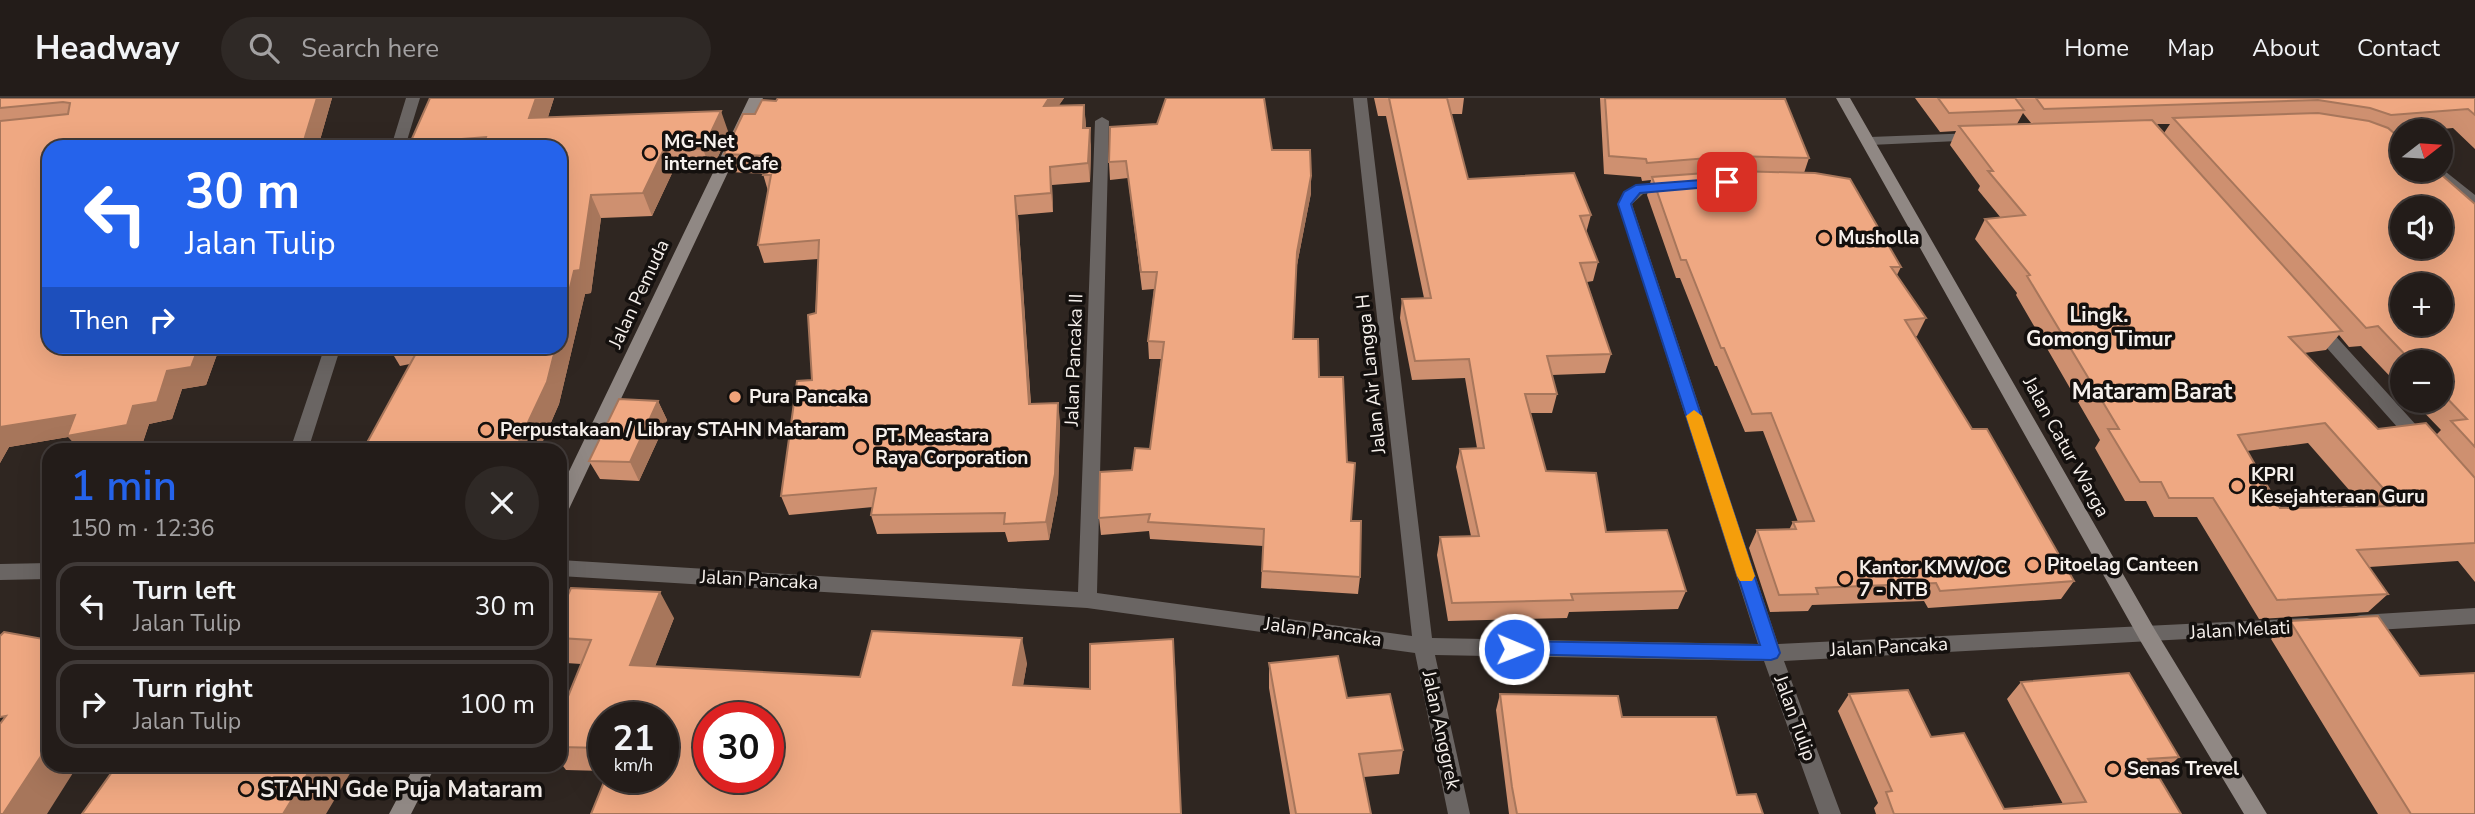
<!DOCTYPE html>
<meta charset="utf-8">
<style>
:root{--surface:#231c19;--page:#2f2926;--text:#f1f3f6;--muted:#a3a1a2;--line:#403a38;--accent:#2563eb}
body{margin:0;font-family:"Nunito Sans",sans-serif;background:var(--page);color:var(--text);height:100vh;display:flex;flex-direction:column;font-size:26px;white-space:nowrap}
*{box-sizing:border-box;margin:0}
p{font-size:23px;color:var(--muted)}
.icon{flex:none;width:38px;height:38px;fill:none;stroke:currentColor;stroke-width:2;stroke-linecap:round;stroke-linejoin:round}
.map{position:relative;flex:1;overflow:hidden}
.sheet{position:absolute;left:42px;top:345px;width:525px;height:329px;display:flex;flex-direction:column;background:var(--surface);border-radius:21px;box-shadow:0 7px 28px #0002,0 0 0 2px var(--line)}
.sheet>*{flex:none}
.guide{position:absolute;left:42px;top:42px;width:525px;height:214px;border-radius:21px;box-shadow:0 7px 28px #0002,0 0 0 2px var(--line);background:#2563eb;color:#fff;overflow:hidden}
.needle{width:46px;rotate:73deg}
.tools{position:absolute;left:2390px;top:21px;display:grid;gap:14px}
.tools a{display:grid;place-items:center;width:63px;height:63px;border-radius:50%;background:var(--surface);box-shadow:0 7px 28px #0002,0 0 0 2px var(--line);font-size:35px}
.speed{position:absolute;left:588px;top:604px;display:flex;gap:14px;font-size:35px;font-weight:700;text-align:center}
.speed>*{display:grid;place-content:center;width:91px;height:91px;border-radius:50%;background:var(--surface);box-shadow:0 7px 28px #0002,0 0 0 2px var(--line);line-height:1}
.speed small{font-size:18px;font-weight:400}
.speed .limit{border:10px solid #d22;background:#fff;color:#111}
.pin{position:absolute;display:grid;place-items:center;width:60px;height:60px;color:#fff;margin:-30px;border-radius:14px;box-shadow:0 4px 10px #0006}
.me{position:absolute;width:77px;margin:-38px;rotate:91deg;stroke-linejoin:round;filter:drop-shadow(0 0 5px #0008)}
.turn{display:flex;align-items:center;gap:24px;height:147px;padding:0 28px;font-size:32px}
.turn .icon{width:91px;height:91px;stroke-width:2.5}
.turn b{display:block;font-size:49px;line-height:60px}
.then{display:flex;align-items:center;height:66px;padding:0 28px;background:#0003;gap:14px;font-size:26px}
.round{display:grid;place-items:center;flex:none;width:74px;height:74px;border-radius:37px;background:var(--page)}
.headline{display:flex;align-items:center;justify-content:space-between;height:119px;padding:0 28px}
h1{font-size:42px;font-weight:600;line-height:52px;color:var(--accent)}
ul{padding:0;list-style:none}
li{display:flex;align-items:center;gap:21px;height:88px;margin:0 14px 10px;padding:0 14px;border:4px solid var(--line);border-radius:21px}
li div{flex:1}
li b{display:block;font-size:26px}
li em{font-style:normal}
header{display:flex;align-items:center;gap:42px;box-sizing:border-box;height:98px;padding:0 35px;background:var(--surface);border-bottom:2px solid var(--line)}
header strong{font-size:33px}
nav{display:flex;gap:38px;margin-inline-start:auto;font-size:24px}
.search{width:490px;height:63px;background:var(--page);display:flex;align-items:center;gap:18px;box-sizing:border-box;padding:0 24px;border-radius:38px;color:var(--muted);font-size:26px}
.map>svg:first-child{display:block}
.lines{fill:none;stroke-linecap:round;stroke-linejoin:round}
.street{fill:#6a6563;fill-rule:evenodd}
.secondary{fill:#908884;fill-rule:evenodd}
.wall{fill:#ce9070;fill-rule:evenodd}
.shaded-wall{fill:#a7765b}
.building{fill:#efa882;stroke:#a7765b;stroke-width:2;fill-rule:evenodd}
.route{fill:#2563eb;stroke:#184099;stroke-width:2}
.slow{fill:#f59e0b}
.poi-dot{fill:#f0a279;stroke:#14100e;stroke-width:2.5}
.labels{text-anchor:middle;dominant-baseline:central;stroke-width:7;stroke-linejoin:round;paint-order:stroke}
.poi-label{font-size:19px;font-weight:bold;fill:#f7f1ed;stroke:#14100e;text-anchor:start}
.street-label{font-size:19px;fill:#f7f1ed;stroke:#14100e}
.neighbourhood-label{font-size:21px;font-weight:bold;fill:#f7f1ed;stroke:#14100e}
.quarter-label{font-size:23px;font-weight:bold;fill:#f7f1ed;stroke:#14100e}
.near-poi-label{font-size:23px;font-weight:bold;fill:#f7f1ed;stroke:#14100e;text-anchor:start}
</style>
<header>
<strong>Headway</strong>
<div class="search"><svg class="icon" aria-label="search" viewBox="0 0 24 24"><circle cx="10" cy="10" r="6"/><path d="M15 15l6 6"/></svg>Search here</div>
<nav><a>Home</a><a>Map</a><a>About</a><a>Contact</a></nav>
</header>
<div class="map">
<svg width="2475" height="716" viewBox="0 0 2475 716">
<rect width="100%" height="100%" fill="#2f2621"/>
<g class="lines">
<path class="street" d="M406 0H420L405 49H391Z
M1353 0H1367L1432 540 1758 546 1618 106C1630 85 1649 85 1671 83L1676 85 1678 88 1676 91 1643 96 1632 106 1778 546 2307 520 2314 522 2317 528 2314 534 1784 563 1841 716H1819L1764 563 1435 557 1470 716H1448L1415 555 1087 510 560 478V462L1078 494 1095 23 1102 19 1109 23 1097 495 1412 538Z
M1975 35 1980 36V42L1870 47 1863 43 1870 39Z
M2441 70 2475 97V110L2470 108 2428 72Z
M2316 221 2322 223 2427 339 2430 344 2427 349H2415L2310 231 2308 227Z
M325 248H341L308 352H290Z
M49 465V481L0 482V466Z
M2475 510V526L2360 533 2353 531 2350 525 2353 519 2360 517Z"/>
<path class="secondary" d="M749 0H763L569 411 566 416 560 418V392Z
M1836 0H1850L2155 532 2267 716H2244L2141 544Z
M415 667H436L411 716H389Z"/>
</g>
<path class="wall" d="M0 0H332L318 49H49V248H220L206 287 182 291 172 321 149 326 143 344 68 339 9 349 0 365Z
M536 0H554L548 19 729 36 711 73 674 71 652 118 601 120 591 195 585 196 559 306 539 352H363L410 266 400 268 388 248H560V49H412L410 45Z
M778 0H1064L1058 8 1084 7 1086 30 1091 48 1090 84 1052 87 1053 114 1018 117 1031 306 1060 323 1058 394 1049 442 1008 444 1005 434 877 436 871 417 873 409 789 417 781 398 812 282 818 161 764 165 758 147 768 93 763 76 731 74 724 56 755 16 776 3Z
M1374 0H1464L1462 16H1451L1468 81 1591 117 1586 135 1598 164 1593 183 1587 184 1611 256 1605 275 1552 277 1557 296 1552 315H1530L1546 373 1606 434 1686 493 1678 511 1569 514 1567 520 1448 523 1437 457 1440 439 1471 438 1456 369 1460 351 1477 350 1465 280 1412 282 1400 220 1402 201 1424 200 1386 18H1378Z
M1600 0H1697L1809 60 1804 75 1901 169 1897 177 1926 220 1917 238 1915 239 1972 331 2074 483 2061 501 1928 510 1924 503 1812 507 1808 513 1770 514 1749 450 1757 432H1789L1793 424H1798L1763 333 1745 334 1717 268H1715L1680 180H1676L1647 97 1651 82 1642 83 1641 79 1604 76Z
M1915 0H2475V51L2453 30 2394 35 2475 106V484L2458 463 2369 469 2388 496 2368 514 2259 521 2197 419H2154L2146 403H2125L2095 350 2100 342 2016 197 2017 195 1975 141 1985 121 2001 120 1978 92 1980 88 1950 47 1956 33 1940 34ZM2023 15 2031 25 2017 26ZM2157 26H2170L2164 35ZM2339 237 2349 249 2361 248 2403 292V264H2441V303H2413L2441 332 2436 337 2378 331 2304 255 2326 252ZM2308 345 2364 409 2280 410 2247 353Z
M1272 52 1311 95 1296 172 1293 241 1319 279 1351 423 1360 479 1358 496 1261 490 1263 448 1150 441 1149 433 1101 437 1099 420 1132 372 1150 351 1161 261H1149L1148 243 1154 191 1142 192 1128 80 1110 82 1109 64Z
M658 303 667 322 639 383 600 381 589 363Z
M560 515 674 520 655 568 860 579 1027 565 1023 587 1090 591 1175 566 1181 716H591L663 679 604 620V673L566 672 560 664V618L581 566 566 565 560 557Z
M2290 523 2420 578 2475 716H2378L2271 541Z
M1269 565 1347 600 1403 652 1399 676 1364 679 1371 716H1290L1269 590Z
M2021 584 2179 659 2162 675H2157L2181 716H1876L1874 710 1878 705 1838 613 1849 596 1931 639 2004 711 2063 706 2007 601Z
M1500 596 1622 619 1737 697 1763 716H1509L1496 612Z"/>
<path class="shaded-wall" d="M317 0H332L318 49H302Z
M536 0H554L540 43 529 20Z
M1049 0H1064L1046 27 1044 8Z
M1084 7 1086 26 1085 49 1083 30Z
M721 13 729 36 711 73 703 51Z
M1090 30 1091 48 1090 84 1088 65Z
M665 49 674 71 652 118 643 95Z
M1050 69 1052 87 1053 114 1051 95Z
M1311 78V95L1296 172 1297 154Z
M591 97 601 120 591 195 585 196 559 306 539 352H515L556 248H560V231Z
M1015 98 1018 117 1032 324 1029 306Z
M199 248H220L206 287 182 291 172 321 149 326 143 344 106 352H80L68 339 9 349 0 365V329L133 308 167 273Z
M658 303 667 322 639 383 630 364Z
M1058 305 1060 323 1058 394 1049 442 1046 424Z
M660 494 674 520 646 592 630 567Z
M1022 540 1027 565 1019 611 1013 587Z
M49 646V667H78L47 716H3Z
M313 667H355L326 716H283Z"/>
<path class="building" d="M0 0H317L302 49H49V248H199L191 269 167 273 157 304 133 308 127 327 67 338 75 317 0 329V23L68 16 70 5 63 4 0 10Z
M430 0H536L529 20 721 13 703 51 665 49 643 95 591 97 580 172 574 173 560 231V49H483L486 39 410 45Z
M778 0H1049L1044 8 1084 7 1083 30H1090L1088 65 1050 69 1051 95 1015 98 1029 306 1058 305 1055 376 1046 424 1004 426 1005 415 871 417 876 390 781 398 797 283 812 282 808 217 816 215 819 142 758 147 771 77H763L770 58 724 56 743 16H755L762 2 776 3Z
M1166 0H1264L1272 52H1310L1311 78 1297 154 1293 241H1318L1319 279H1343L1347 364 1355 365 1351 423H1361L1360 479 1262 473 1264 431 1148 424 1150 416 1099 420 1100 374 1132 372 1135 350 1150 351 1164 244 1148 243 1157 174H1141L1126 63 1109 64 1110 29 1157 26Z
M1389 0H1447L1468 81 1574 75 1591 117 1580 118 1598 164 1580 165 1611 256 1547 258 1557 296H1525L1546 373 1596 375 1606 434 1667 432 1686 493 1571 496 1573 502 1452 505 1440 439 1479 438 1460 351 1484 350 1469 261 1415 263 1402 201 1431 200Z
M1605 0 1785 1 1809 60 1733 58 1647 65 1646 61 1609 58Z
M1938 0H2015L2024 12 1949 15Z
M2036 0H2475V17L2468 11 2391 17 2370 10 2318 2 2044 11Z
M2318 15 2369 23 2388 30 2403 43V72H2436L2475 106V349L2451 323 2467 321 2441 294V264H2412L2378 228 2366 230 2173 20ZM2403 110H2441V149H2403ZM2403 187H2441V226H2403Z
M2152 22 2342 233 2289 239 2378 331 2426 325 2475 380V445L2357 452 2388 496 2277 502 2213 400H2169L2161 384H2140L2108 331H2119L2027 178 2030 177 1985 121 2025 117 1988 73H1993L1959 28ZM2325 325 2399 408 2280 410 2238 337Z
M1733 73 1815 75 1850 81 1901 169H1891L1926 220 1905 222 1972 331H1987L2074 483 1940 493 1936 485 1816 490 1818 496 1779 497 1757 432 1796 431 1793 424 1814 423 1771 315 1752 316 1724 250H1721L1686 162H1681L1652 79Z
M420 248H556L547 284 515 352H363Z
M619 301 658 303 630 364 589 363Z
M571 490 660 494 630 567 860 579 872 533 1022 540 1013 587 1090 591V546L1173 541 1181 716H591L606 679H663V620H604V650L560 649V618L591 542 560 540V515ZM709 620H768V679H709Z
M2378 518 2420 578 2475 575V716H2411L2290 523Z
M4 534 49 542V646L3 716H0V626L6 618 0 619V538Z
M1338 558 1347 600 1390 596 1403 652 1359 656 1371 716H1296L1269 565Z
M2129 575 2179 659 2148 661 2181 716H1894L1886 694 1892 693 1849 596 1908 592 1931 639 1964 635 2004 711 2086 704 2021 584Z
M1500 596 1618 598 1622 619H1716L1737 697 1756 696 1763 716H1517L1512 689Z
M117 667H313L283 716H82Z"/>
<path class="route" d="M1727 80 1734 84 1732 87 1640 95 1631 106 1780 555 1777 560 1771 562 1508 556 1505 551 1508 545 1514 543 1760 547 1618 106 1624 94 1636 87Z"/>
<path class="slow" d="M1694 312 1702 318 1755 478 1752 483H1740L1737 478 1686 318Z"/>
<g class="poi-dot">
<circle cx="650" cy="55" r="7"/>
<circle cx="1824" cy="140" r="7"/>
<circle cx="735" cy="299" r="7"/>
<circle cx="486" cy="332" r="7"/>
<circle cx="861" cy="349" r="7"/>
<circle cx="2237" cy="388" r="7"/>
<circle cx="2033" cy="467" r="7"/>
<circle cx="1845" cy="481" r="7"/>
<circle cx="2113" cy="671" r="7"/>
<circle cx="246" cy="691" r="7"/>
</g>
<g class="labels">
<g class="poi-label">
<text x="664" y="44">MG-Net<tspan x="664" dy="22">internet Cafe</tspan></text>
<text x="1838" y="140">Musholla</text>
<text x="749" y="299">Pura Pancaka</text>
<text x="500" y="332">Perpustakaan / Libray STAHN Mataram</text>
<text x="875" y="338">PT. Meastara<tspan x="875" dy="22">Raya Corporation</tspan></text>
<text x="2251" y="377">KPRI<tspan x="2251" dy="22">Kesejahteraan Guru</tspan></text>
<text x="2047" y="467">Pitoelag Canteen</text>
<text x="1859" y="470">Kantor KMW/OC<tspan x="1859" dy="22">7 - NTB</tspan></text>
<text x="2127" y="671">Senas Trevel</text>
</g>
<g class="street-label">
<text transform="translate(639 196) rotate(-65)">Jalan Pemuda</text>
<text transform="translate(1074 262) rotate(-88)">Jalan Pancaka II</text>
<text transform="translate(1371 276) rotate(-96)">Jalan Air Langga H</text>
<text transform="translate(2066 349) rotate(61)">Jalan Catur Warga</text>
<text transform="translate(759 482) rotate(3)">Jalan Pancaka</text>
<text transform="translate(2240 532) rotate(-3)">Jalan Melati</text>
<text transform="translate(1323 534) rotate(8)">Jalan Pancaka</text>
<text transform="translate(1889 549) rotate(-3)">Jalan Pancaka</text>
<text transform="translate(1795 620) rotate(70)">Jalan Tulip</text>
<text transform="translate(1441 632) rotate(78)">Jalan Anggrek</text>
</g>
<g class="neighbourhood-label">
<text x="2099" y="217">Lingk.<tspan x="2099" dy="24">Gomong Timur</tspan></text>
</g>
<g class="quarter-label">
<text x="2152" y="293">Mataram Barat</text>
</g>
<g class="near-poi-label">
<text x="260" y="691">STAHN Gde Puja Mataram</text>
</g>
</g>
</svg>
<div class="tools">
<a><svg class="needle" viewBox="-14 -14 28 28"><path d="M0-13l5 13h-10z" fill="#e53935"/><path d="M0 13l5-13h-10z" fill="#a3a1a2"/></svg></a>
<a><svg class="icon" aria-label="sound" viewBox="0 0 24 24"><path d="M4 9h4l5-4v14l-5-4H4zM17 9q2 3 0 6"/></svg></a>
<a>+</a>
<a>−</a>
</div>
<div class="speed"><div>21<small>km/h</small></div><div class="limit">30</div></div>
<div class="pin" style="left:1727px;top:84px;background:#d93025"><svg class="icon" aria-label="arrive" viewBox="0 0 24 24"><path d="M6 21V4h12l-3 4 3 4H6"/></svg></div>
<svg class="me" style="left:1514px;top:551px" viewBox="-20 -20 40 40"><circle r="17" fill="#2563eb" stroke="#fff" stroke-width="3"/><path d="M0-11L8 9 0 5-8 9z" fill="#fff"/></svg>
<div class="guide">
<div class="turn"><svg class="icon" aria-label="left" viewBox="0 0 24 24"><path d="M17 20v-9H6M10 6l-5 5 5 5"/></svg><div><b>30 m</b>Jalan Tulip</div></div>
<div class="then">Then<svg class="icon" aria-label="right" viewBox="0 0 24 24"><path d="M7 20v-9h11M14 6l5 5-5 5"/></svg></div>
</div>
<section class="sheet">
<div class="headline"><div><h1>1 min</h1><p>150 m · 12:36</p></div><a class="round"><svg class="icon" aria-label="close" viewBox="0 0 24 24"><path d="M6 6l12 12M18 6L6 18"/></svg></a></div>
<ul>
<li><svg class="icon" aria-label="left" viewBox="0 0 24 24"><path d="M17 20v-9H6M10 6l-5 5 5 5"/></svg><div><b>Turn left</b><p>Jalan Tulip</p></div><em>30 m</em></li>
<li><svg class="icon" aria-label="right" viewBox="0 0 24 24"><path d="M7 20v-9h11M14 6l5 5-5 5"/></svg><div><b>Turn right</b><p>Jalan Tulip</p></div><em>100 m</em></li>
</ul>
</section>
</div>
